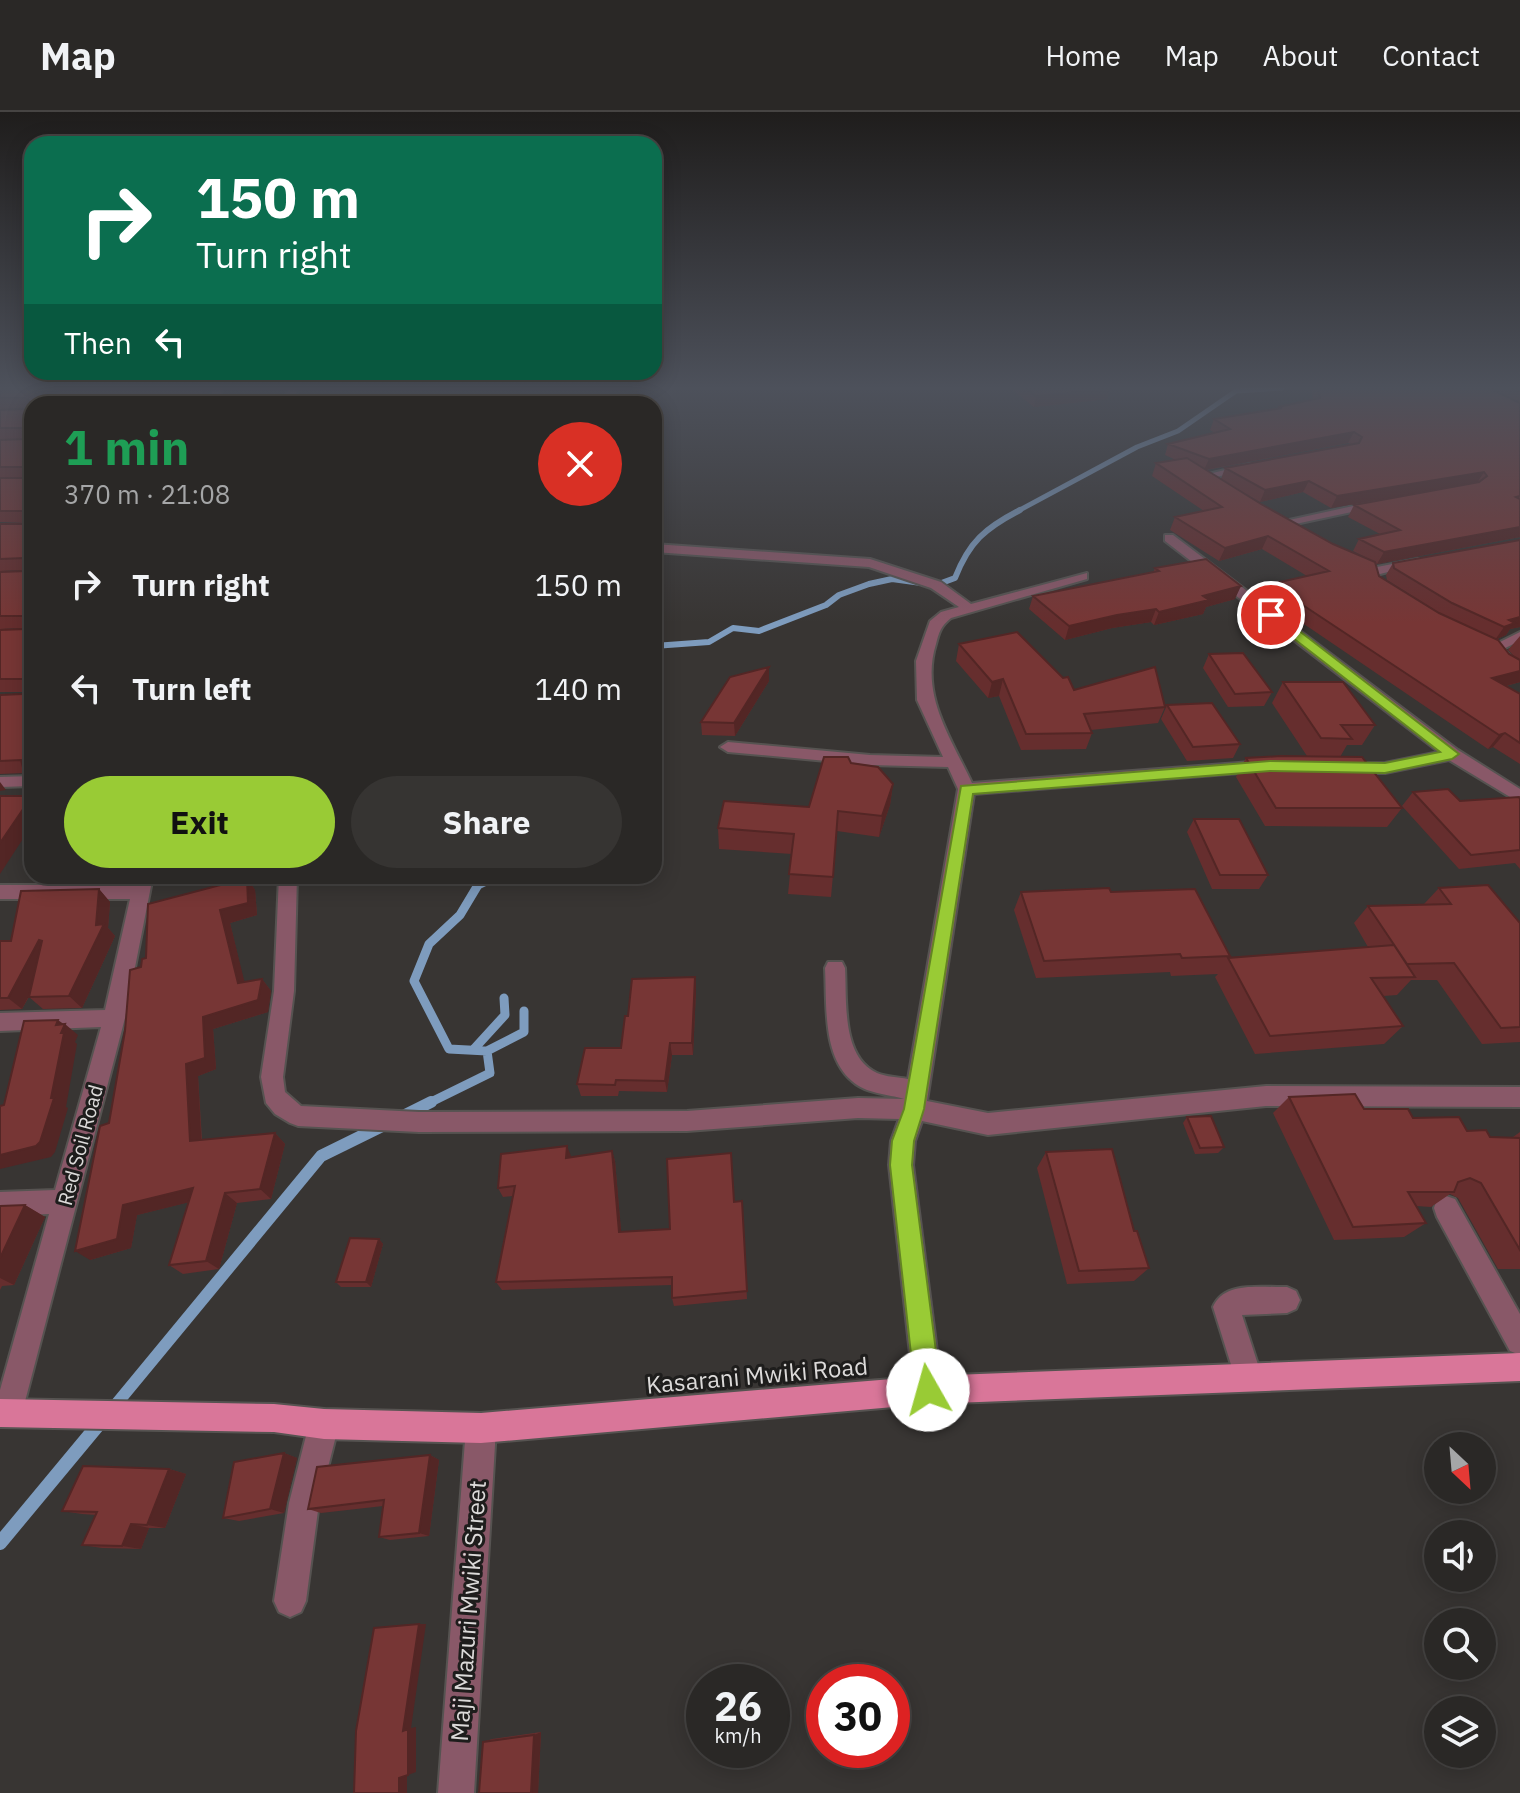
<!DOCTYPE html>
<meta charset="utf-8">
<style>
:root{--surface:#2a2826;--page:#363432;--text:#f1f3f6;--muted:#a5a6a7;--line:#464443;--accent:#99cb35}
body{margin:0;font-family:"IBM Plex Sans",sans-serif;background:var(--page);color:var(--text);height:100vh;display:flex;flex-direction:column;font-size:30px;white-space:nowrap}
*{box-sizing:border-box;margin:0}
p{font-size:26px;color:var(--muted)}
.icon{flex:none;width:44px;height:44px;fill:none;stroke:currentColor;stroke-width:2;stroke-linecap:round;stroke-linejoin:round}
.map{position:relative;flex:1;overflow:hidden}
.sheet{position:absolute;left:24px;top:284px;width:638px;height:488px;display:flex;flex-direction:column;background:var(--surface);border-radius:24px;box-shadow:0 4px 20px #0003,0 0 0 2px var(--line)}
.sheet>*{flex:none}
.top-card{position:absolute;left:24px;top:24px;width:638px;height:244px;border-radius:24px;box-shadow:0 4px 20px #0003,0 0 0 2px var(--line);background:#0b6e4f;color:#fff;overflow:hidden}
.needle{width:52px;rotate:154deg}
.fabs{position:absolute;left:1424px;top:1320px;display:grid;gap:16px}
.fabs a{display:grid;place-items:center;width:72px;height:72px;border-radius:50%;background:var(--surface);box-shadow:0 4px 20px #0003,0 0 0 2px var(--line);font-size:40px}
.speed{position:absolute;left:686px;top:1552px;display:flex;gap:16px;font-size:40px;font-weight:700;text-align:center}
.speed>*{display:grid;place-content:center;width:104px;height:104px;border-radius:50%;background:var(--surface);box-shadow:0 4px 20px #0003,0 0 0 2px var(--line);line-height:1}
.speed small{font-size:20px;font-weight:400}
.speed .limit{border:12px solid #d22;background:#fff;color:#111}
.pin{position:absolute;display:grid;place-items:center;width:68px;height:68px;color:#fff;margin:-34px;border:4px solid #fff;border-radius:50%;box-shadow:0 2px 8px #0007}
.me{position:absolute;width:88px;margin:-44px;rotate:353deg;stroke-linejoin:round;filter:drop-shadow(0 0 6px #0008)}
.turn{display:flex;align-items:center;gap:28px;height:168px;padding:0 40px;font-size:36px}
.turn .icon{width:104px;height:104px;stroke-width:2.5}
.turn b{display:block;font-size:56px;line-height:68px}
.then{display:flex;align-items:center;height:76px;padding:0 40px;background:#0003;gap:16px;font-size:30px}
.round{display:grid;place-items:center;flex:none;width:84px;height:84px;border-radius:42px;background:var(--page)}
.overview{display:flex;align-items:center;justify-content:space-between;height:136px;padding:0 40px}
h1{font-size:48px;font-weight:700;line-height:60px;color:#1e9e55}
.action{display:flex;gap:16px;margin-top:auto;padding:16px 40px}
.action a{flex:1;height:92px;border-radius:48px;background:var(--accent);color:#111;font-size:32px;font-weight:700;line-height:92px;text-align:center}
.action a+a{background:var(--page);color:var(--text)}
ul{padding:0;list-style:none}
li{display:flex;align-items:center;gap:24px;height:104px;padding:0 40px}
li div{flex:1}
li b{display:block;font-size:30px}
li em{font-style:normal}
header{display:flex;align-items:center;gap:48px;box-sizing:border-box;height:112px;padding:0 40px;background:var(--surface);border-bottom:2px solid var(--line)}
header strong{font-size:38px}
nav{display:flex;gap:44px;margin-inline-start:auto;font-size:28px}
.map>svg:first-child{display:block}
.lines{fill:none;stroke-linecap:round;stroke-linejoin:round}
.stream-far4{stroke:#7e9cbe;stroke-width:5}
.stream-far3{stroke:#7e9cbe;stroke-width:6}
.stream-far2{stroke:#7e9cbe;stroke-width:9}
.stream-far1{stroke:#7e9cbe;stroke-width:12}
.stream{stroke:#7e9cbe;stroke-width:14}
.minor-casing{stroke:#565351;stroke-width:4}
.major-casing{stroke:#565351;stroke-width:4}
.minor{fill:#895868;fill-rule:evenodd}
.major{fill:#d97699;fill-rule:evenodd}
.wall{fill:#662e2e;fill-rule:evenodd}
.shaded-wall{fill:#532625}
.building{fill:#773635;stroke:#532625;stroke-width:2}
.route{fill:#99cb35;stroke:#638422;stroke-width:2}
.labels{text-anchor:middle;dominant-baseline:central;stroke-width:6;stroke-linejoin:round;paint-order:stroke}
.street-label{font-size:20px;fill:#dcdad9;stroke:#1e1d1c}
.near-street-label{font-size:24px;fill:#dcdad9;stroke:#1e1d1c}
</style>
<header>
<strong>Map</strong>
<nav><a>Home</a><a>Map</a><a>About</a><a>Contact</a></nav>
</header>
<div class="map">
<svg width="1520" height="1681" viewBox="0 0 1520 1681">
<rect width="100%" height="100%" fill="#383533"/>
<g class="lines">
<path class="stream-far4" d="M1016 400 1137 335 1178 319 1236 279 1282 276"/>
<path class="stream-far3" d="M654 534 709 530 733 516 759 519 826 493 839 483 869 472 892 467 936 473 955 466C969 430 985 416 1020 398"/>
<path class="stream-far2" d="M473 938 505 903 504 886
M487 939 524 920V899
M427 992 490 961 487 939 449 937 414 869 429 832 460 803 478 773 496 764"/>
<path class="stream-far1" d="M401 1005 431 990
M113 1296 321 1044 384 1013"/>
<path class="stream" d="M0 1431 103 1307"/>
<g class="minor-casing">
<path id="minor" d="M213 276H222L219 292H209Z
M290 276H299L290 292H280Z
M1250 352 1255 355 1254 357 1201 368 1196 365Z
M1376 389 1380 390V394L1286 414 1280 410Z
M1165 423H1173L1458 638 1520 677V691L1449 648 1385 661H1339L1337 657 1339 653 1345 652 1385 651 1439 640 1165 429Z
M654 432 870 447 941 470 971 492 1087 461V467L951 506C941 514 939 520 936 532 920 583 951 626 972 671L1265 649 1273 654 1265 659 974 682 927 989 988 1001 1266 974 1520 975V995L1266 994 988 1023 922 1009 915 1029 913 1053 942 1278 938 1288 928 1292 918 1288 914 1278 889 1053 891 1029 899 1007 858 1006 687 1019 419 1020 298 1014 290 1011 275 1002 266 991 261 965 274 879 279 764H297L294 879 283 965 285 980 301 994 419 1000 687 999 858 986 904 987C888 982 866 982 852 969 822 944 827 891 825 856L828 850H842L845 856C847 888 841 945 877 961 886 965 898 965 908 967L958 677 948 655 870 653 728 640 720 635 728 630 870 643 943 645 917 588 916 549 930 509 941 500 959 495 931 476 869 455 654 440Z
M1353 445 1377 455 1418 447 1424 451 1376 463 1349 452 1347 449Z
M1520 520V529L1503 537 1520 553V564L1500 553 1488 536Z
M32 664V674L0 675V665Z
M135 764H153L125 906 22 1301 18 1311 8 1315 0 1312V1278L49 1102 0 1104V1080L55 1078 101 915 0 919V901L105 898 130 787H0V773H133Z
M1446 1084 1455 1087 1520 1202V1243L1510 1239 1437 1105 1434 1096 1437 1087Z
M1287 1175 1296 1179 1300 1188 1296 1197 1287 1201 1242 1203 1262 1265 1258 1275 1248 1279 1238 1275 1213 1195C1224 1168 1263 1176 1287 1175Z
M324 1297 334 1302 339 1312 319 1391 306 1489 301 1500 290 1505 279 1500 274 1489 289 1391 309 1312 314 1302Z
M481 1301 491 1306 496 1316 474 1681H438L466 1316 471 1306Z"/>
</g>
<g class="major-casing">
<path id="major" d="M1520 1241V1269L928 1292 481 1331 324 1327 274 1320 0 1315V1287L274 1292 324 1297 481 1301 928 1264Z"/>
</g>
<use href="#minor" class="minor"/>
<use href="#major" class="major"/>
</g>
<path class="wall" d="M0 276H208V292H32V668L26 661 0 662V583L22 582 25 580H0V518L25 516 0 517V460L26 458 0 459V412H24L26 411 0 410V328L25 327H0V298L26 297V296L0 297Z
M1010 276H1108L1110 277 1107 287 1034 295Z
M1311 276H1520V425L1377 452 1375 451 1379 464 1441 502 1387 468 1386 463 1393 451 1520 428V515L1510 517 1506 523 1497 527 1509 542 1516 546 1508 538 1520 524V570L1506 574 1520 582V652L1493 635 1488 637 1264 485 1271 472 1307 464 1262 437 1219 449 1170 418 1175 405 1204 399 1152 364 1156 351 1176 348 1165 343 1168 332 1215 321 1210 318 1214 307 1277 297 1278 295 1313 287ZM1348 331 1351 332 1225 356 1221 367 1206 358ZM1232 374 1260 390 1303 380 1331 396 1422 380 1354 393 1348 405 1380 422 1359 427 1353 439 1369 447 1333 432 1261 392Z
M1155 456 1235 487 1206 495 1203 502 1154 513 1151 510 1112 516 1065 528 1029 497 1033 484 1153 461Z
M959 532 1074 578 1165 595 1158 611 1091 618 1092 621 1086 637 1021 638 999 584 988 586 956 549Z
M1209 542 1272 580 1264 594 1228 595 1203 556Z
M769 555V569L735 624 702 623 701 610Z
M1283 570 1375 613 1362 633H1347L1340 645 1402 696 1387 715 1265 714 1236 665 1246 646 1307 644 1272 591Z
M1167 593 1240 632 1233 646 1187 649 1161 607Z
M851 651 893 672 890 693 879 725 837 719 831 785 788 782 792 742 719 737 718 716 809 695Z
M1413 680 1460 689 1520 687V757L1515 751 1459 757 1402 694Z
M1194 707 1268 763 1259 777H1212L1187 720Z
M59 764H108L107 770H64Z
M247 766 255 778 257 803 230 811 244 870 262 867 271 879 268 900 213 917 216 957 198 964 202 1028 275 1021 285 1032 271 1087 237 1091 219 1157 183 1162 169 1153 189 1090 137 1103 131 1136 90 1148 109 1011 141 855 146 846Z
M1439 776 1520 811V930L1482 932 1437 868H1411L1397 883 1383 884 1403 914 1384 932 1255 942 1215 865 1218 862 1171 864 1170 860 1036 866 1014 798 1021 780H1111L1230 844 1229 846 1368 835 1354 811 1368 794 1424 792Z
M99 777 110 790 108 816 115 824 82 896 43 897 29 885 30 883 22 897 0 898V829H11Z
M695 865 696 878 693 943H672L667 980 619 979 618 984H581L577 972 621 936 628 904Z
M1289 985 1413 1006 1490 1025 1514 1026 1513 1025 1520 1020V1157H1498L1458 1086 1450 1082 1431 1095 1416 1094 1426 1111 1404 1125 1334 1128 1273 1001Z
M1187 1005 1224 1035 1218 1041 1195 1042 1183 1011Z
M612 1039 615 1049 621 1120 670 1117 734 1090 742 1089 747 1187 674 1194 672 1186V1173L502 1178 496 1170 513 1084 503 1085 498 1076 571 1044 570 1046Z
M1046 1040 1134 1119 1149 1156 1134 1169 1067 1172 1037 1056Z
M25 1093 45 1105 14 1173 2 1174 0 1178V1094Z
M379 1127 383 1132 371 1175H341L336 1170Z
M284 1341 297 1346 284 1401 239 1409 223 1406Z
M430 1343 439 1348 429 1424 390 1428 379 1425 383 1394 321 1401 308 1397Z
M169 1357 186 1362 165 1416H149L141 1437 102 1436 82 1433 96 1403 82 1402 62 1399Z
M541 1620 538 1681H479L483 1630 492 1627Z"/>
<path class="shaded-wall" d="M41 276H64L41 289 35 284V279Z
M203 276H208V292H202Z
M1110 277 1107 287 1034 295 1036 284Z
M1354 320 1348 331 1204 358 1209 347Z
M1484 360 1477 371 1331 396 1337 384Z
M1309 369 1303 380 1260 390 1265 378Z
M1520 415V425L1377 452 1384 440Z
M1268 424 1262 437 1219 449 1225 436Z
M1241 474 1235 487 1206 495 1203 502 1154 513 1159 500 1203 484Z
M1156 497 1151 510 1112 516 1065 528 1069 514 1117 503Z
M1520 505V515L1510 517 1506 523 1495 528 1509 508Z
M769 555V569L735 624 734 611Z
M1520 559V570L1482 580 1492 566Z
M1003 567 999 584 988 586 992 570Z
M1505 621 1493 635 1488 637 1499 623Z
M32 657V668L24 659Z
M0 670 6 678 0 679Z
M893 672 890 693 879 725 882 704Z
M32 684V713L0 762V731Z
M247 766 255 778 257 803 230 811 248 884 238 871 220 798Z
M99 777 110 790 108 816 115 824 82 896 69 884 96 813Z
M39 828 52 840 22 897 8 886Z
M695 865 696 878 693 943 692 931Z
M262 867 271 879 268 900 213 917 216 957 198 964 202 1040 190 1029 186 952 203 905Z
M58 908 65 913V912L78 923 75 930 77 932 66 995 68 996 55 1040 51 1045 0 1057V1043L51 986 56 913Z
M670 931 672 943 667 980 665 969Z
M275 1021 285 1032 271 1087 260 1077Z
M567 1034 571 1044 570 1056 566 1046Z
M612 1039 615 1049 622 1129 619 1120Z
M193 1076 206 1086 137 1103 131 1136 90 1148 75 1139 123 1093Z
M225 1081 237 1091 219 1157 206 1149Z
M25 1093 45 1105 14 1173 0 1166V1146Z
M379 1127 383 1132 371 1175 366 1170Z
M284 1341 297 1346 284 1401 270 1397Z
M430 1343 439 1348 429 1424 419 1421Z
M169 1357 186 1362 165 1416 147 1413Z
M131 1412 149 1416 141 1437 122 1434Z
M419 1512H426L411 1616 416 1615V1660L408 1663 403 1619Z
M541 1620 538 1681H531L534 1623Z
M407 1663V1681H399V1666Z"/>
<path class="building" d="M0 276H41L35 279V284H51L64 276H203L202 292H32V657L24 659 21 648 0 649V583L22 582 25 579 24 567H0V518L25 517 26 507 23 504H0V460L26 459 27 449 24 446 0 447V412H24L27 409V399H0V366H25L27 355H0V328L25 327 28 316H0V298L26 297 29 288 26 286H0Z
M1025 276H1108L1110 277 1036 284Z
M1318 276H1489L1520 291V384L1516 385 1520 387V415L1384 440 1359 427 1400 418 1354 393 1479 370 1487 364 1484 360 1337 384 1309 369 1265 378 1225 356 1359 331 1362 325 1354 320 1209 347 1168 332 1230 317 1214 307 1282 296 1278 295 1320 286Z
M1511 276H1520V280Z
M1187 346 1261 392 1333 432 1375 450 1379 464 1439 501 1498 528 1509 542 1520 548V559L1492 566 1520 582V631L1505 621 1499 623 1271 472 1329 459 1268 424 1225 436 1175 405 1222 395 1156 351Z
M1520 428V505L1509 508 1515 511 1504 515 1452 491 1394 456 1393 451Z
M1206 447 1241 474 1203 484 1209 488 1159 500 1156 497 1117 503 1069 514 1033 484 1159 459 1155 456Z
M1017 520 1063 566 1068 565 1074 578 1155 555 1165 595 1084 602 1092 621 1026 622 1003 567 992 570 959 532Z
M1243 541 1272 580 1235 582 1209 542Z
M769 555 734 611 701 610 730 565Z
M1283 570H1343L1375 613H1341L1352 627 1321 626Z
M1212 591 1240 632 1193 635 1167 593Z
M1281 644 1362 645 1402 696H1276L1246 646Z
M824 645H848L851 651 878 655 893 672 882 704 838 699 833 765 789 762 794 722 718 716 724 689 809 695Z
M1448 677 1460 689 1519 685 1520 687V738L1471 743 1413 680Z
M0 684H32L0 731Z
M1194 707H1239L1268 763H1220Z
M247 766 248 791 220 798 238 871 262 867 258 888 203 905 205 946 186 952 190 1029 275 1021 260 1077 225 1081 206 1149 169 1153 193 1076 123 1093 117 1127 75 1139 100 1014 109 1011 125 919 130 858 141 855 142 847 146 846 148 792Z
M1488 773 1520 811V915L1501 916 1454 851 1407 852 1368 794 1451 792 1439 776Z
M1109 776 1111 780 1195 777 1230 844 1182 846 1180 842 1044 849 1021 780Z
M99 777 96 813 104 812 69 884 29 885 42 829 39 828 8 886H0V829H11L21 779Z
M1394 833 1415 865 1371 866 1403 914 1270 924 1228 846Z
M695 865 692 931H670L665 969 616 968 615 973 577 972 585 936H621L625 904H628L632 867Z
M58 908 56 913 65 912 61 921H64L51 986H54L40 1030 36 1034 0 1043V994L4 993 24 909Z
M1355 982 1364 997H1408L1413 1006 1459 1005 1467 1019 1486 1018 1490 1025 1520 1026V1138L1481 1071 1470 1066 1458 1070 1454 1080H1408L1426 1111 1353 1115 1289 985Z
M1211 1004 1224 1035 1200 1036 1187 1005Z
M567 1034 566 1046 612 1039 619 1120 670 1117 667 1047 731 1041 734 1090 742 1089 747 1179 672 1186V1165L496 1170 515 1074 498 1076 501 1042Z
M1112 1037 1134 1119H1137L1149 1156 1079 1159 1046 1040Z
M25 1093 0 1146V1094Z
M350 1126 379 1127 366 1170H336Z
M284 1341 270 1397 223 1406 234 1350Z
M430 1343 419 1421 379 1425 384 1388 308 1397 317 1355Z
M83 1354 169 1357 147 1413 131 1412 122 1434 82 1433 97 1400 62 1399Z
M419 1512 403 1619 408 1617V1663L399 1666V1681H354L356 1619 374 1516Z
M534 1623 531 1681H479L483 1630Z"/>
<linearGradient id="sky" x2="0" y2="1"><stop stop-color="#1f1d1c"/><stop offset="0.54" stop-color="#4d515b"/><stop offset="1" stop-color="#4d515b" stop-opacity="0"/></linearGradient>
<rect width="1520" height="511" fill="url(#sky)"/>
<path class="route" d="M1267 501H1276L1459 642 1452 647 1385 661 1270 659 973 682 924 997 914 1029 912 1053 941 1278 937 1287 928 1291 919 1287 915 1278 890 1053 892 1029 904 997 961 674 1270 649 1385 651 1440 640 1267 506Z"/>
<g class="labels">
<g class="street-label">
<text transform="translate(80 1033) rotate(-75)">Red Soil Road</text>
</g>
<g class="near-street-label">
<text transform="translate(757 1263) rotate(-5)">Kasarani Mwiki Road</text>
<text transform="translate(468 1499) rotate(-86)">Maji Mazuri Mwiki Street</text>
</g>
</g>
</svg>
<div class="fabs">
<a><svg class="needle" viewBox="-14 -14 28 28"><path d="M0-13l5 13h-10z" fill="#e53935"/><path d="M0 13l5-13h-10z" fill="#a5a6a7"/></svg></a>
<a><svg class="icon" aria-label="sound" viewBox="0 0 24 24"><path d="M4 9h4l5-4v14l-5-4H4zM17 9q2 3 0 6"/></svg></a>
<a><svg class="icon" aria-label="search" viewBox="0 0 24 24"><circle cx="10" cy="10" r="6"/><path d="M15 15l6 6"/></svg></a>
<a><svg class="icon" aria-label="layers" viewBox="0 0 24 24"><path d="M12 4l9 5-9 5-9-5zM3 14l9 5 9-5"/></svg></a>
</div>
<div class="speed"><div>26<small>km/h</small></div><div class="limit">30</div></div>
<div class="pin" style="left:1271px;top:503px;background:#d93025"><svg class="icon" aria-label="arrive" viewBox="0 0 24 24"><path d="M6 21V4h12l-3 4 3 4H6"/></svg></div>
<svg class="me" style="left:928px;top:1278px" viewBox="-20 -20 40 40"><circle r="19" fill="#fff"/><path d="M0-13L10 11 0 6-10 11z" fill="#99cb35"/></svg>
<div class="top-card">
<div class="turn"><svg class="icon" aria-label="right" viewBox="0 0 24 24"><path d="M7 20v-9h11M14 6l5 5-5 5"/></svg><div><b>150 m</b>Turn right</div></div>
<div class="then">Then<svg class="icon" aria-label="left" viewBox="0 0 24 24"><path d="M17 20v-9H6M10 6l-5 5 5 5"/></svg></div>
</div>
<section class="sheet">
<div class="overview"><div><h1>1 min</h1><p>370 m · 21:08</p></div><a class="round" style="background:#d93025;color:#fff"><svg class="icon" aria-label="close" viewBox="0 0 24 24"><path d="M6 6l12 12M18 6L6 18"/></svg></a></div>
<ul>
<li><svg class="icon" aria-label="right" viewBox="0 0 24 24"><path d="M7 20v-9h11M14 6l5 5-5 5"/></svg><div><b>Turn right</b></div><em>150 m</em></li>
<li><svg class="icon" aria-label="left" viewBox="0 0 24 24"><path d="M17 20v-9H6M10 6l-5 5 5 5"/></svg><div><b>Turn left</b></div><em>140 m</em></li>
</ul>
<div class="action"><a>Exit</a><a>Share</a></div>
</section>
</div>
